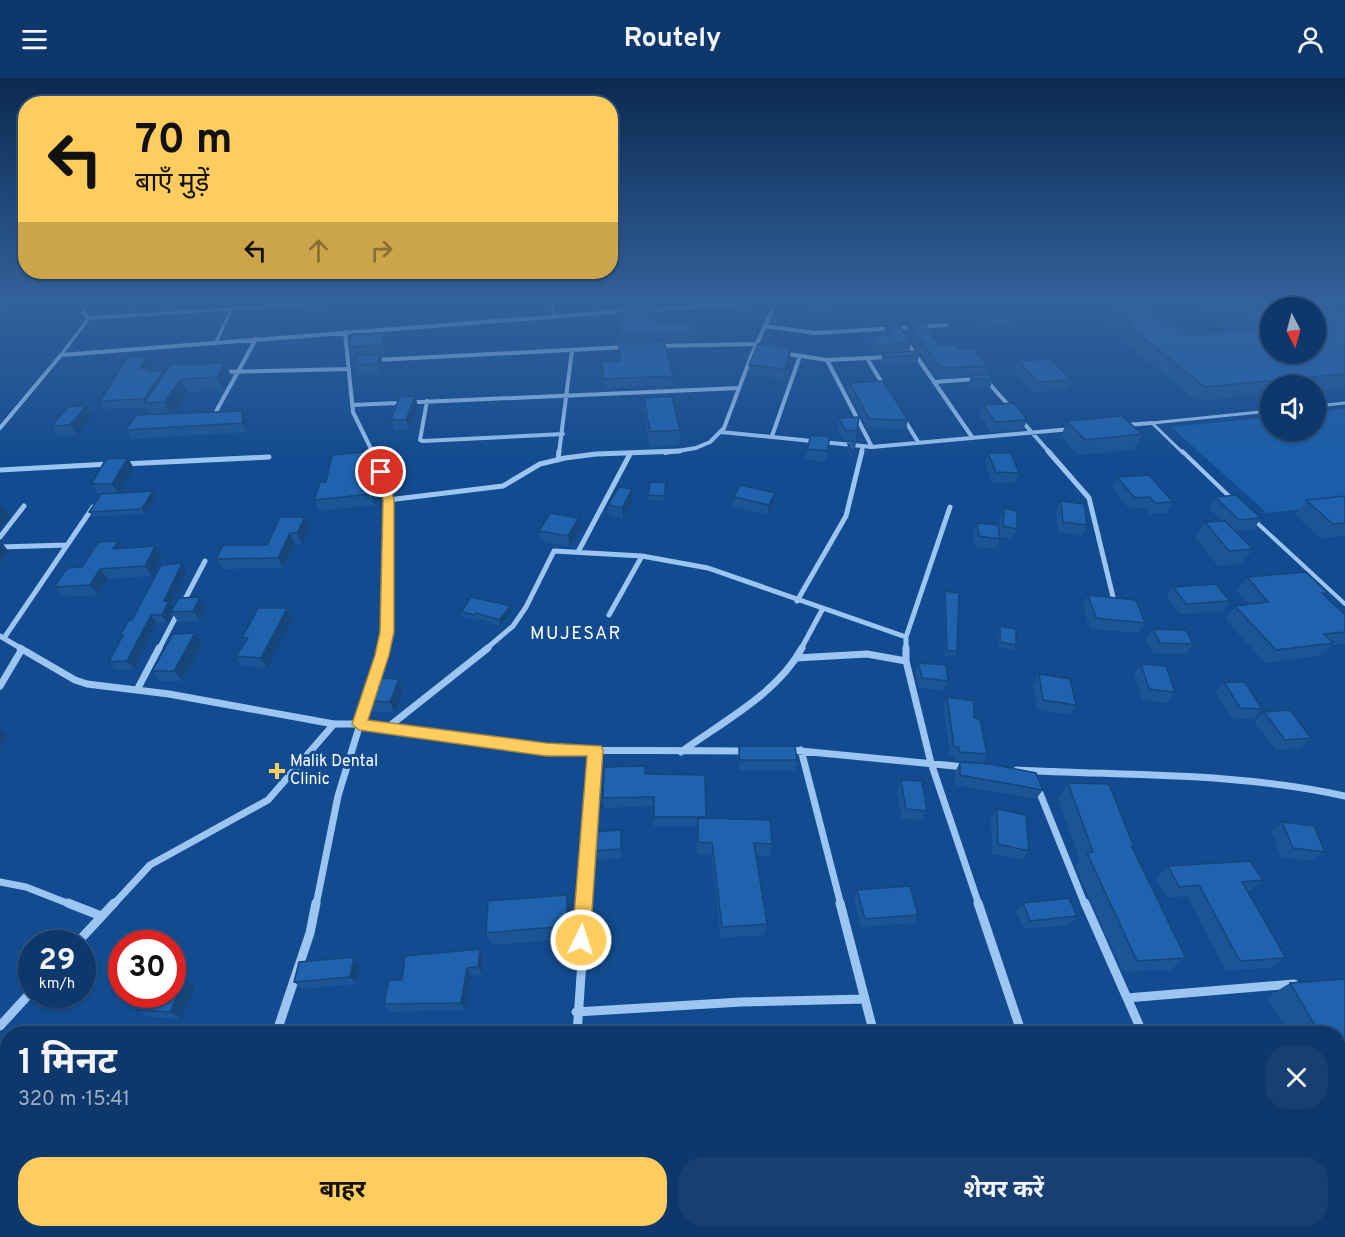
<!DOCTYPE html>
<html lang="hi">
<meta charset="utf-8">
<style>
:root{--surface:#0e386b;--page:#173f71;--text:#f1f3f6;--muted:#9bacc1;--line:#2e527e;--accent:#ffcd5d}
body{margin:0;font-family:Overpass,"Noto Sans Devanagari",sans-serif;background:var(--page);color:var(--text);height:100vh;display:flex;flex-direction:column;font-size:22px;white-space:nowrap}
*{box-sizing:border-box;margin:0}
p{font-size:20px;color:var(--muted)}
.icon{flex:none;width:33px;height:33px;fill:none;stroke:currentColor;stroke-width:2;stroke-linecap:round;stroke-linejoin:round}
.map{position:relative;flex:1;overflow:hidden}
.panel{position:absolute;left:0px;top:948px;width:1346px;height:212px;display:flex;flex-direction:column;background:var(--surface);border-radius:24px 24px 0 0;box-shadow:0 2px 4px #0004,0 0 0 2px var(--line)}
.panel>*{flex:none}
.banner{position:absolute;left:18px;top:18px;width:600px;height:183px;border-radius:24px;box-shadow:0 2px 4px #0004,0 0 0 2px var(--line);background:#ffcd5d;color:#111;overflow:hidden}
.needle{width:39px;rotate:174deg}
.tools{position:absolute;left:1260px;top:219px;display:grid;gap:12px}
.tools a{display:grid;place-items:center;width:66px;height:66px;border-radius:50%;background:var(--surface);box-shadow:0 2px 4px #0004,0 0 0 2px var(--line);font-size:30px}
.speed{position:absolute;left:18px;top:852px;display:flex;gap:12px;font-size:30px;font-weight:700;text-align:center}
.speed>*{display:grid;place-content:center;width:78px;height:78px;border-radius:50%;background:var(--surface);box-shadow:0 2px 4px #0004,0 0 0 2px var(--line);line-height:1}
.speed small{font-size:15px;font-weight:400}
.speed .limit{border:9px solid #d22;background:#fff;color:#111}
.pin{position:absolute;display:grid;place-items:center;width:51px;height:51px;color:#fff;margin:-26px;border:3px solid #fff;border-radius:50%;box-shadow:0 2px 6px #0007}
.me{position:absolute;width:66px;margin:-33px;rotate:4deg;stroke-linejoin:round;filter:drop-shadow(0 0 4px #0008)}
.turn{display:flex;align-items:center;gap:21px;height:126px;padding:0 18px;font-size:27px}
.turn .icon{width:78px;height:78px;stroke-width:2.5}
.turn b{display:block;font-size:42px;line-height:51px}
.lanes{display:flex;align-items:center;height:57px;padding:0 18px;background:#0003;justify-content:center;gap:30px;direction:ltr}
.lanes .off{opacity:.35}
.round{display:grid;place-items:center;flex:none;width:63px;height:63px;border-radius:24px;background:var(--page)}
.head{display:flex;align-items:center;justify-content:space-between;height:102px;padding:0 18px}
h1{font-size:36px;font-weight:700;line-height:45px}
.button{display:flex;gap:12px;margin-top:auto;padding:12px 18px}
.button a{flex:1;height:69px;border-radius:24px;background:var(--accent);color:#111;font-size:24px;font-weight:700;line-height:69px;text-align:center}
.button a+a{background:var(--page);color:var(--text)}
header{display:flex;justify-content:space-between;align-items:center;height:78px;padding:0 18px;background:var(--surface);font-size:27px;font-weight:700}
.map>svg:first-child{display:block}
.green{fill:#1a5eaa}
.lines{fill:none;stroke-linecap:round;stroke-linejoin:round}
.service-far1{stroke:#9cc5f2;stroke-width:3}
.service{stroke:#9cc5f2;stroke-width:4}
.minor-far3{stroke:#9cc5f2;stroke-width:4}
.minor-far2{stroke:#9cc5f2;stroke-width:5}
.minor-far1{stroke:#9cc5f2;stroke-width:7}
.minor{stroke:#9cc5f2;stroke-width:9}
.rail-casing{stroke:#fff;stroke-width:4.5}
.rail{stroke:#124b8f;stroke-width:3;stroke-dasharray:9;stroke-linecap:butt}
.wall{fill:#1b5596}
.shaded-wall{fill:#16457a}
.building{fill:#1f63af;stroke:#16457a;stroke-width:1.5}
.route{fill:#ffcd5d;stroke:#a6853c;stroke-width:1.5}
.poi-dot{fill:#ffcd5d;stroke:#124b8f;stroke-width:2}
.labels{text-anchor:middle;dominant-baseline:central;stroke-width:6;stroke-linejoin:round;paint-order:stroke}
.poi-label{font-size:16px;fill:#fff;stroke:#124b8f;text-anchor:start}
.neighbourhood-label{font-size:18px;letter-spacing:1.5px;fill:#fff;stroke:#124b8f}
</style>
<header><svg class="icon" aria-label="menu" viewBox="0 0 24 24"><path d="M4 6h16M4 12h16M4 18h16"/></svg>Routely<svg class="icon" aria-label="person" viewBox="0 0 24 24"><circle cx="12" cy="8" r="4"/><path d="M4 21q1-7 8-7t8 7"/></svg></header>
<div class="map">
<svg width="1345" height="1159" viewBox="0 0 1345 1159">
<rect width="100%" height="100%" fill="#124b8f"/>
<path class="green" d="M1345 331V426L1267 435 1171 349 1270 339V352H1316V334Z"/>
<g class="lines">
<path class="service-far1" d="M552 224 554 239
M89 240 342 224
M216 264 235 224
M61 277 89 240 83 235 88 224
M1316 328 1345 325
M1152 345 1183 375
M1152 345 1270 333"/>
<path class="service" d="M1182 373 1233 422
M1254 442 1345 526"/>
<path class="minor-far3" d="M637 233 757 224
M764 248 815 255 947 247
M345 254 353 334 373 375
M906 263 972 359
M657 268 756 266
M782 275 827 282 889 279
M867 280 885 310
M376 282 626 269
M222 294 348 291
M986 302 1011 330
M934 304 976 301
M427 323 420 362 423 363 563 356
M352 327 739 310
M213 339 256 261
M903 339 918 364
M1021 342 1050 375
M1126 347 1152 345
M0 350 61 277 627 233
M721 354 872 369 827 282
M772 358 800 278
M872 369 1071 351
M559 375 572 272
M665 375 696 370 710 364 724 350 752 276 776 224
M861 375 863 368"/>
<path class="minor-far2" d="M372 373 388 422 387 554 382 571
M1048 373 1089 420 1114 523
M558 382 559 373
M123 386 269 379
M0 392 109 386
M388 422 503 408 540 386 565 380 596 376 680 373
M0 459 24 428
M0 469 67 467
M578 474 630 376
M797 523 846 438 862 373
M609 537 642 478
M0 558 22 571
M4 560 93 429
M159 571 205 483
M486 571 513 548 526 529 554 473 642 478 708 490 906 559
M801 571 822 532
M906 571V559L950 429"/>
<path class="minor-far1" d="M20 570 75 602 87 606 169 616 334 646H359L546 672 747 673
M906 570V583L931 685 979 827
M796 580 867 576 906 583
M0 608 22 571
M371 610 383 570
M137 612 159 570
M387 650 488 570
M790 672 965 689
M801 672 841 827
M681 674C722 644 777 616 802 570
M1017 692C1127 698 1237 694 1345 718
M1037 708 1085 827
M0 804 26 809 72 827
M113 827 150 787 268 722 334 646
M316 827 338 718 368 620
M586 827 596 672"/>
<path class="minor" d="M68 825 101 838
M840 825 874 956
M978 825 1022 956
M1085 825 1143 956
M76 866 114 825
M1127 920 1294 906
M576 934 741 924 865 921
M0 948 32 913
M276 956 310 855 316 825
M577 956 586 825
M0 972 8 973
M1338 1060H1345
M924 1152 926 1159
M1240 1152 1243 1159
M204 1159 206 1152"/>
<g class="rail-casing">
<path id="rail" d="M0 231 7 224"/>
</g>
<use href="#rail" class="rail"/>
</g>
<path class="wall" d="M96 224H193L191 227 126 231 122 225 98 227Z
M806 224H827L831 231 829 241H813L806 227Z
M1195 224H1237L1249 232 1275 230 1267 224H1326L1345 235V309L1316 312V308H1270V316L1197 323 1120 260 1121 256 1104 242 1110 228 1165 243 1190 257 1231 254 1193 227Z
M618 234 657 245H695V263L664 264 673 298V307L604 311 602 283H620Z
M979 237 1018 247 1015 257 988 259 977 247Z
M908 244 939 267 959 271 988 288 985 297 993 301 990 310 971 311 968 307 971 298 937 300 906 254Z
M886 247 911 265 909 273 876 275 870 265 871 257H885L884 255Z
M389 264 385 277H380L383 285 380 295 358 297 355 287 358 278 352 279 349 269Z
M883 275 919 277 917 285 883 287 881 283Z
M790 281 784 301 749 297V287Z
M1018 283 1071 302 1067 312 1033 314 1015 293Z
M152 285 148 290H151L152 293 164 292 165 295 225 285 231 298 223 312 188 314 173 336 242 333 246 342 247 354 132 361 126 352 151 336 146 329 104 331 100 323Z
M850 305 908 342 906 352 867 350 848 314Z
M415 318 418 328 409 352H394L391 342Z
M644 320 680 352 679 367 650 369 644 335Z
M983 327 1027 342 1023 352 991 354 979 337Z
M86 328 92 338 77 357 58 358 51 348Z
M839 340 857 353 855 363 843 362 837 350Z
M1067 343 1142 356 1134 372 1078 377 1061 358Z
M848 366H855L852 381 847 371Z
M829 369 825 384 806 381 807 371Z
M988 375 1019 395 1015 405H992L985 385Z
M368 384 365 401 377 410 375 427 318 433 314 422 326 404Z
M134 390 119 415 156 418 146 436 93 439 89 434 101 416H98L91 406Z
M1117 399 1173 424 1167 435 1149 436 1144 430 1129 431 1112 409Z
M666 410 664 423 648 422V417Z
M632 411 633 422 623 440 609 438 608 427Z
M1345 418V458L1322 461 1295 437 1306 422Z
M734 419 774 425 768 437 733 429Z
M1215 419 1261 440 1254 451 1235 453 1253 471 1242 486 1218 488 1195 460 1205 444 1222 443 1209 430Z
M1061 423 1087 447 1082 458 1058 454 1056 433Z
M1004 430 1017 451 1012 461 1000 459V461L996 471 975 469 973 455 977 445 999 455 1000 441Z
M305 439 309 449 302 466H295L283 490 222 491 216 481 267 467Z
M580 451 570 468 541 463 539 453Z
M118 463 123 470 162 479 152 498 108 501 98 517 63 519 54 509Z
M182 485 187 493 171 526 174 530 206 529 200 543 178 544 172 535 167 545H157L134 591 115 592 109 584 122 559 120 557Z
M1247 499 1327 514 1325 517 1345 537V566L1332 567 1321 578 1265 585 1225 541 1235 528 1249 526 1237 512Z
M1173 509 1230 523 1222 534 1179 536 1166 519Z
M945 513 957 573 954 578H945L944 518Z
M1088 517 1145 545 1138 555 1090 551 1083 528Z
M287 530 292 541 267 590 242 588 236 578 245 564 242 560Z
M512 533 500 548 478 540 476 543 462 539 461 534Z
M1000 548 1016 567 1013 572 998 569V553Z
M1153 551 1193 566 1186 576 1153 575 1146 562Z
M195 555 202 566 182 603H159L152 593Z
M918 585 948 603 944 613 919 610 915 595Z
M1141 586 1175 614 1167 625 1142 622 1134 596Z
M1039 596 1076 627 1069 637 1037 632 1033 607Z
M399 601 403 612 394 635 370 633 365 623Z
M1224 604 1262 631 1253 641 1231 640 1215 614Z
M947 619 974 640 987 676 982 685 955 682V678L950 677 943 628Z
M1264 634 1311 660 1300 670 1275 672 1254 644Z
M739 668 797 682 795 692H739L738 678Z
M960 684 1043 712 1036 721 955 707V694Z
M645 696 705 697 706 740 772 766 770 778H756L767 846 765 857 721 860 711 777 697 776V748L654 749V728L604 730 603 720Z
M901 702 927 733 922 742 902 741 897 712Z
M1068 705 1134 769 1132 771 1186 880 1170 892 1123 894 1075 788 1080 783 1058 720Z
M997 731 1029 773 1022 782 992 776 991 740Z
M1282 744 1325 774 1313 783 1281 779 1272 753Z
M621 762 622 780 595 782 593 773Z
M1168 788 1263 802 1247 814 1286 880 1270 890 1226 893 1187 818 1167 820 1156 800Z
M857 812 918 837 914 845 861 849 854 821Z
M1023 825 1077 838 1069 847 1024 851 1016 833Z
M570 830V861L491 867 486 855Z
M354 879 360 887 357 906 302 911 294 904Z
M483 879 482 897 471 898 466 932 390 934 384 926 402 902Z
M1345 901V1005H1338V956H1288L1267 919 1290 905Z
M185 902 195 909 181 941 149 939 137 932Z
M8 1023V1057L0 1055V1037Z
M696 1152H723L696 1156Z
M759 1152H786L784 1154 759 1156Z"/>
<path class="shaded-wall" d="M386 255 389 264 385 277 382 267Z
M791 271 790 281 784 301 785 291Z
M380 276 383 285 380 295 377 286Z
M148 278 152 285 143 298 139 291Z
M225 285 231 298 223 312 217 299Z
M164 292 168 300 146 325 144 321Z
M181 301 188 314 171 338 164 324Z
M415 318 418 328 409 352 406 342Z
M86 328 92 338 77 357 70 347Z
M242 333 246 342 247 354 243 345Z
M364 374 368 384 363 412 359 401Z
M128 380 134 390 119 416 112 406Z
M373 400 377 410 375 427 371 416Z
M632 411 633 422 623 440 622 430Z
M153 413 156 418 146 436 142 431Z
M775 415 774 425 768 437 769 427Z
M2 428 10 438 0 451V430Z
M305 439 309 449 302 466 297 455Z
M579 440 580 451 570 468 568 458Z
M290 455 295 466 283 490 278 480Z
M1 463 9 474 0 486V464Z
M118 463 125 474 113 471Z
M155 468 162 479 152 498 145 488Z
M182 485 187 493 171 526 175 531 171 534 172 535 167 545 162 537 164 523Z
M100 491 108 501 98 517 90 507Z
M200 519 206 529 200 543 193 533Z
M511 528 512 533 500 548 499 542Z
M287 530 292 541 267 590 261 580Z
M151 537 157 545 134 591 127 583Z
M195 555 202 566 182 603 174 593Z
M399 601 403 612 394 635 390 624Z
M0 650 8 658 0 671Z
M567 817 570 830V861L567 848Z
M480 871 483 879 482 897 478 889Z
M354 879 360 887 357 906 350 899Z
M467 890 471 898 466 932 461 925Z
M185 902 195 909 181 941 170 934Z
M8 1093V1124L0 1137V1106Z"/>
<path class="building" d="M810 224H827L831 231 814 232Z
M1214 224H1237L1249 232 1270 230V274H1316V230H1275L1301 227 1295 224H1326L1345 235V296L1205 309 1126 246H1131L1110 228 1144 226 1165 243H1171L1190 257 1256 252Z
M656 231 657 245H695V254L619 256 618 234Z
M1006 235 1018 247 991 249 979 237Z
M923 243 939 267 956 266 959 271 974 270 988 288 940 290 908 244Z
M898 246 911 265 878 267 871 257 892 256 886 247Z
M386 255 382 267 349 269 352 256Z
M664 263 673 298 603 301 602 283H620L619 265Z
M758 266 791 271 785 291 749 287Z
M917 273 919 277 885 279 883 275Z
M380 276 377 286 355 287 358 277Z
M148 278 139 291 151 290 149 293 164 292 144 321 100 323 128 279Z
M1050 281 1071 302 1037 304 1018 283Z
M225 285 217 299 181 301 164 324 144 325 170 287Z
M989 296 993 301H974L971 297Z
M883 303 908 342 869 341 850 305Z
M415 318 406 342H391L399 319Z
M672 318 680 352 650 354 644 320Z
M1014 325 1027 342 995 344 983 327Z
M86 328 70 347 51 348 68 329Z
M242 333 243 345 126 352 136 337Z
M1122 338 1142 356 1085 362 1067 343Z
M859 339 857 353 845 352 839 340Z
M811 357 830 359 827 373 807 371Z
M848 366H855L853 375Z
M364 374 359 401 373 400 371 416 314 422 320 404H326L332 377Z
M988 375H1011L1019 395 996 394Z
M128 380 112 406H91L106 381Z
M1149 397 1173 424 1155 425 1150 419 1135 420 1117 399Z
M650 404 666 405 664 418 648 417Z
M740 407 775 415 769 427 734 419Z
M619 409 632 411 622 430 608 427Z
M153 413 142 431 89 434 101 416Z
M1236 417 1261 440 1239 442 1215 419Z
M1345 418V445L1333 446 1306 422Z
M1061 423 1084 426 1087 447 1063 444Z
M1004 430 1017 433V451L1003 448Z
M550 435 579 440 568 458 539 453Z
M280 439H305L297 455H290L278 480 216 481 223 467H267Z
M1225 443 1253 471 1229 473 1205 444Z
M977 445 998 447 1000 461 979 458Z
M118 463 113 471 155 468 145 488 100 491 90 507 54 509 67 490 82 489 98 464Z
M182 485 164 523H169L162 537H151L127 583 109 584 123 557H120L129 542H132L161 487Z
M1306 494 1327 514 1322 515 1345 537V554L1324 556 1333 565 1276 572 1235 528 1268 524 1247 499Z
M1216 506 1230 523 1186 526 1173 509Z
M945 513 959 515 957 573H947Z
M1088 517 1136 522 1145 545 1096 540Z
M200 519 193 533 171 534 179 520Z
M471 519 511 528 499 542 476 535 475 537 461 534Z
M258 530H287L261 580 236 578 248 560H242Z
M1000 548 1016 551V567L1000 564Z
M1153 551 1186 552 1193 566 1160 565Z
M195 555 174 593H152L173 556Z
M918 585 946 587 948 603 922 600Z
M1141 586 1166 588 1175 614 1149 611Z
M1039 596 1070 601 1076 627 1043 622Z
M375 600 399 601 390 624 365 623Z
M1224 604H1245L1262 631 1240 630Z
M947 619 974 623V640L980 641 987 676 959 674V669H954Z
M1290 632 1311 660 1285 662 1264 634Z
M739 668H795L797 682H740Z
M960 684 990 686 1036 695 1043 712 960 697Z
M645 688V696L705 697 706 739H654V719L603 720 604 689Z
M901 702 922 703 927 733 906 731Z
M1068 705 1109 706 1134 769H1132L1186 880 1137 883 1087 775 1093 774Z
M997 731 1026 737 1029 773 998 766Z
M698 740 770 742 772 766 754 765 767 846 722 849 712 765 698 764Z
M1282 744 1314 748 1325 774 1293 770Z
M621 752V771L593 773 594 754Z
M1250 783 1263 802 1242 804 1286 880 1240 883 1199 807 1179 809 1168 788Z
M910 808 918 837 865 841 857 812Z
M567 817V848L486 855 488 823Z
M1069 820 1077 838 1030 843 1023 825Z
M480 871 478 889 467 890 461 925 384 926 389 902H402L405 878Z
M354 879 350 899 294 904 299 884Z
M172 901 185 902 170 934 137 932 145 916H172Z
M1345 901V996H1344L1338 987V956H1320L1290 905Z
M8 1023V1053H0V1037Z
M0 1076 8 1077V1093L0 1106Z"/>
<linearGradient id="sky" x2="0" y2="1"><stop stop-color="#0a294f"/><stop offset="0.58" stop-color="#33619b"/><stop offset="1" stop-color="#33619b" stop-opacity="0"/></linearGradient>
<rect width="1345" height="386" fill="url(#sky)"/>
<path class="route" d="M381 391 386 394 394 422V554L389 577 368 642 546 665 601 668 603 672 590 862 588 869 581 871 575 869 572 862 587 678H546L359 652 352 646 375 577 380 554 383 422 376 394Z"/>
<path class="poi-dot" d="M274 684h6v6h6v6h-6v6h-6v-6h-6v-6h6z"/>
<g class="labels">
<g class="poi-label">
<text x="290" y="684">Malik Dental<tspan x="290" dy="18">Clinic</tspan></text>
</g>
<g class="neighbourhood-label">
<text x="576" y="556">MUJESAR</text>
</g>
</g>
</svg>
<div class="tools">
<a><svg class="needle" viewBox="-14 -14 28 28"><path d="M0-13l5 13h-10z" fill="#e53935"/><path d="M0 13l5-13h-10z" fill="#9bacc1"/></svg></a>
<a><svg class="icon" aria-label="sound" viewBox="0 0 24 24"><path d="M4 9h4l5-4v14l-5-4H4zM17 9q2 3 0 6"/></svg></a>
</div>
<div class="speed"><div>29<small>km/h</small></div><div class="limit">30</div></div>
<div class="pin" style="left:381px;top:394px;background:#d93025"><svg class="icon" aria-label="arrive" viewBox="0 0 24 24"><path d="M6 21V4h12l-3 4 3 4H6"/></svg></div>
<svg class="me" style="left:581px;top:862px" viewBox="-20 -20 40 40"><circle r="17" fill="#ffcd5d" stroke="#fff" stroke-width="3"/><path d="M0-11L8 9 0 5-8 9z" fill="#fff"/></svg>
<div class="banner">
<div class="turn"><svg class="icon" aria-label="left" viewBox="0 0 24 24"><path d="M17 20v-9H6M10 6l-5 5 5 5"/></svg><div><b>70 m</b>बाएँ मुड़ें</div></div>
<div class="lanes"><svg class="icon" aria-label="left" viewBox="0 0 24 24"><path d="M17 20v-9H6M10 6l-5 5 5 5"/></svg><svg class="icon off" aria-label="ahead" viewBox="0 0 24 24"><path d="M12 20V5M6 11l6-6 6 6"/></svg><svg class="icon off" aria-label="right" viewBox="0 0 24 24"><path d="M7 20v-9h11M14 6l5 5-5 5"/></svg></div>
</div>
<section class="panel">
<div class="head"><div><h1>1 मिनट</h1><p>320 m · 15:41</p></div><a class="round"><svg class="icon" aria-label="close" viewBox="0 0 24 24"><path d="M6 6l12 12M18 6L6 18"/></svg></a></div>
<div class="button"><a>बाहर</a><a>शेयर करें</a></div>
</section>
</div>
